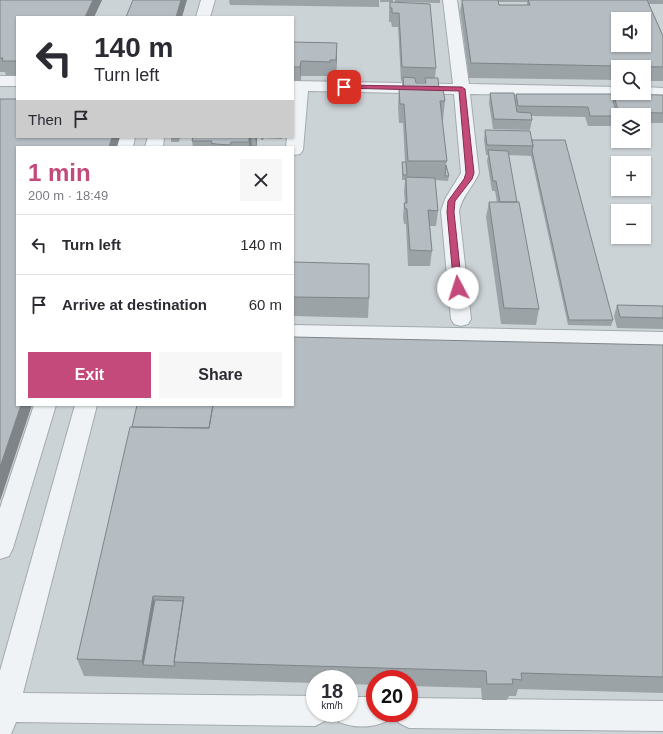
<!DOCTYPE html>
<meta charset="utf-8">
<style>
:root{--surface:#fff;--page:#f7f7f7;--text:#2b2b33;--muted:#7c7c81;--line:#e1e1e2;--accent:#c34a7a}
body{margin:0;font-family:Helvetica,sans-serif;background:var(--page);color:var(--text);height:100vh;display:flex;flex-direction:column;font-size:15px;white-space:nowrap}
*{box-sizing:border-box;margin:0}
p{font-size:13px;color:var(--muted)}
.icon{flex:none;width:22px;height:22px;fill:none;stroke:currentColor;stroke-width:2;stroke-linecap:round;stroke-linejoin:round}
.map{position:relative;flex:1;overflow:hidden}
.drawer{position:absolute;left:16px;top:146px;width:278px;height:260px;display:flex;flex-direction:column;background:var(--surface);border-radius:0px;box-shadow:0 1px 3px #0004}
.drawer>*{flex:none}
.guide{position:absolute;left:16px;top:16px;width:278px;height:122px;border-radius:0px;box-shadow:0 1px 3px #0004;background:#fff;color:var(--text);overflow:hidden}
.controls{position:absolute;left:611px;top:12px;display:grid;gap:8px}
.controls a{display:grid;place-items:center;width:40px;height:40px;border-radius:0px;background:var(--surface);box-shadow:0 1px 3px #0004;font-size:20px}
.speed{position:absolute;left:306px;top:670px;display:flex;gap:8px;font-size:20px;font-weight:700;text-align:center}
.speed>*{display:grid;place-content:center;width:52px;height:52px;border-radius:50%;background:var(--surface);box-shadow:0 1px 3px #0004;line-height:1}
.speed small{font-size:10px;font-weight:400}
.speed .limit{border:6px solid #d22;background:#fff;color:#111}
.pin{position:absolute;display:grid;place-items:center;width:34px;height:34px;color:#fff;margin:-17px;border-radius:8px;box-shadow:0 2px 6px #0006}
.me{position:absolute;width:44px;margin:-22px;rotate:355deg;stroke-linejoin:round;filter:drop-shadow(0 0 3px #0008)}
.turn{display:flex;align-items:center;gap:14px;height:84px;padding:0 12px;font-size:18px}
.turn .icon{width:52px;height:52px;stroke-width:2.5}
.turn b{display:block;font-size:28px;line-height:34px}
.then{display:flex;align-items:center;height:38px;padding:0 12px;background:#0003;gap:8px;font-size:15px}
.round{display:grid;place-items:center;flex:none;width:42px;height:42px;border-radius:0px;background:var(--page)}
.head{display:flex;align-items:center;justify-content:space-between;height:68px;padding:0 12px}
h1{font-size:24px;font-weight:700;line-height:30px;color:var(--accent)}
.primary-button{display:flex;gap:8px;margin-top:auto;padding:8px 12px}
.primary-button a{flex:1;height:46px;border-radius:0px;background:var(--accent);color:#fff;font-size:16px;font-weight:700;line-height:46px;text-align:center}
.primary-button a+a{background:var(--page);color:var(--text)}
ul{padding:0;list-style:none}
li{display:flex;align-items:center;gap:12px;height:60px;padding:0 12px;border-top:1px solid var(--line)}
li div{flex:1}
li b{display:block;font-size:15px}
li em{font-style:normal}
.map>svg:first-child{display:block}
.built{fill:#ccd3d7;fill-rule:evenodd}
.lines{fill:none;stroke-linecap:round;stroke-linejoin:round}
.minor-casing{stroke:#a3abaf;stroke-width:2}
.minor{fill:#f0f3f5;fill-rule:evenodd}
.wall{fill:#9ca3a7;fill-rule:evenodd}
.shaded-wall{fill:#7f8488}
.building{fill:#b5bdc2;stroke:#7f8488;fill-rule:evenodd}
.route{fill:#c34a7a;stroke:#7f304f}
</style>
<div class="map">
<svg width="663" height="734" viewBox="0 0 663 734">
<rect width="100%" height="100%" fill="#dde3e6"/>
<path class="built" d="M0 0H663V734H0ZM17 17H293V137H17ZM618 19H644V45H618ZM618 67H644V93H618ZM618 115H644V141H618ZM17 147H293V405H17ZM618 163H644V189H618ZM618 211H644V237H618ZM315 679H349V713H315ZM375 679H409V713H375Z"/>
<g class="lines">
<g class="minor-casing">
<path id="minor" d="M201 0H215L210 17H196Z
M443 0H457L469 84 618 87V93H625L624 95 618 97 470 94 479 173C473 187 462 196 459 211L471 319 468 324 461 326 454 324 451 319 441 211 445 199 461 173 454 94 308 91 303 150 300 154 294 155 293 147H286L287 137H293V81L453 84Z
M0 76H17V86H0Z
M644 87 663 88V98L638 95 637 93H644Z
M119 137H135L133 147H115Z
M148 137H164L163 147H145Z
M293 325 663 332V348L293 339Z
M34 405H56L13 548 9 556 0 559V508Z
M75 405H97L23 693 315 696V713H329L325 721 315 726 16 722 11 734H0V671Z
M349 697H375V713H389L385 722C370 728 354 728 339 722L335 713H349Z
M409 698 663 701V731L409 728 399 723 394 713H409Z"/>
</g>
<use href="#minor" class="minor"/>
</g>
<path class="wall" d="M0 0H102L94 17H17V76L6 75 5 72H0Z
M229 0H379V7L230 5Z
M380 0H393V2L436 68 435 78 439 89 445 101 443 120H442L447 161 446 165 449 176 448 181 435 180 438 211 436 226H430L432 251 430 266H408L406 224H404L403 218 404 203H405L404 192 405 180H402V162H405L403 123H399L398 107 399 89H402V81H401L398 27H392L391 22H389V11L390 2H380ZM416 82H425V83H416Z
M395 0H440V3L395 2Z
M462 0H663V4H649L663 36V81H644V67H618V80L469 78 460 11ZM499 2H527V5H499Z
M293 42 337 43 336 74H330V76H301V81H293Z
M490 93 515 100 516 94 612 98 613 94 663 95V124V123H644V115H618V122H617L616 126H588L585 117 531 116 532 120 530 130 493 129 489 103Z
M485 130 532 140 613 320 611 326 568 325 531 156 508 155 517 202 539 309 536 325 501 324 486 217 489 202H497L495 191H492L487 161 488 155H486L484 140Z
M171 137H180L179 142H171Z
M193 137H282V139L264 138 263 140H261V138H257V147H193L192 141Z
M293 262 369 298 368 318 293 316Z
M617 305 663 306V329L617 328 614 316Z
M663 345V693L518 689 516 696H509L507 700H482L481 688 409 686V679H375V685L349 684V679H315V683L84 676 77 659 132 427Z"/>
<path class="shaded-wall" d="M93 0H102L94 17H85Z
M181 0H187L182 17H176Z
M337 43V57L336 74V60Z
M301 61V81L300 67Z
M112 137H120L117 147H109Z
M249 137H251L252 147H249Z
M255 137H257V147Z
M21 405H32L0 501V467Z
M153 596 158 614 143 665 142 661Z"/>
<path class="building" d="M0 0H93L85 17H17V61H2L3 58H0Z
M133 0H181L176 17H126Z
M462 0H498L499 5H530L528 0H647L663 36V67L471 63ZM618 19H644V45H618Z
M390 2 430 4 436 68 402 67 399 13H392V8H390Z
M293 42 337 43 336 60H330V62L301 61 300 67H293Z
M403 77 415 78 416 83H426L425 78H438L439 89H443L445 101H440L447 161H408L404 104H400L399 89H404Z
M490 93H514L517 112 531 113 532 120 494 119Z
M516 94H611L618 116H590L588 107 518 106Z
M613 94 663 95V113L619 112Z
M0 99H17V137H112L109 147H17V405H21L0 467Z
M485 130 530 131 533 146 487 145Z
M193 137H249V142H231L230 145 216 144 211 143 212 141H192Z
M532 140H565L613 320H569L532 151 533 146Z
M488 150 508 151 517 202H500L496 181H493Z
M402 162H406L407 175H403Z
M446 165 449 176H445Z
M406 177 435 178 438 211 428 210 432 251 410 250 407 209 405 208 404 203H407Z
M489 202H519L539 309 504 308Z
M293 262 369 264V298L293 297Z
M617 305 663 306V318L620 317Z
M293 337 663 345V677L521 673 522 680 512 679 513 684H487L486 671 174 662 184 597 153 596 142 661 77 659 130 427 209 428 213 405H293Z
M137 405H213L209 428 132 427Z
M155 600 183 601 174 662 175 666 143 665Z"/>
<path class="route" d="M344 85 462 87 465 89 474 173 472 179 455 201 454 212 462 288 461 290H455L454 288 447 212 448 201 464 179 466 173 459 91 342 88 341 87Z"/>
</svg>
<div class="controls">
<a><svg class="icon" aria-label="sound" viewBox="0 0 24 24"><path d="M4 9h4l5-4v14l-5-4H4zM17 9q2 3 0 6"/></svg></a>
<a><svg class="icon" aria-label="search" viewBox="0 0 24 24"><circle cx="10" cy="10" r="6"/><path d="M15 15l6 6"/></svg></a>
<a><svg class="icon" aria-label="layers" viewBox="0 0 24 24"><path d="M12 4l9 5-9 5-9-5zM3 14l9 5 9-5"/></svg></a>
<a>+</a>
<a>−</a>
</div>
<div class="speed"><div>18<small>km/h</small></div><div class="limit">20</div></div>
<div class="pin" style="left:344px;top:87px;background:#d93025"><svg class="icon" aria-label="arrive" viewBox="0 0 24 24"><path d="M6 21V4h12l-3 4 3 4H6"/></svg></div>
<svg class="me" style="left:458px;top:288px" viewBox="-20 -20 40 40"><circle r="19" fill="#fff"/><path d="M0-13L10 11 0 6-10 11z" fill="#c34a7a"/></svg>
<div class="guide">
<div class="turn"><svg class="icon" aria-label="left" viewBox="0 0 24 24"><path d="M17 20v-9H6M10 6l-5 5 5 5"/></svg><div><b>140 m</b>Turn left</div></div>
<div class="then">Then<svg class="icon" aria-label="arrive" viewBox="0 0 24 24"><path d="M6 21V4h12l-3 4 3 4H6"/></svg></div>
</div>
<section class="drawer">
<div class="head"><div><h1>1 min</h1><p>200 m · 18:49</p></div><a class="round"><svg class="icon" aria-label="close" viewBox="0 0 24 24"><path d="M6 6l12 12M18 6L6 18"/></svg></a></div>
<ul>
<li><svg class="icon" aria-label="left" viewBox="0 0 24 24"><path d="M17 20v-9H6M10 6l-5 5 5 5"/></svg><div><b>Turn left</b></div><em>140 m</em></li>
<li><svg class="icon" aria-label="arrive" viewBox="0 0 24 24"><path d="M6 21V4h12l-3 4 3 4H6"/></svg><div><b>Arrive at destination</b></div><em>60 m</em></li>
</ul>
<div class="primary-button"><a>Exit</a><a>Share</a></div>
</section>
</div>
